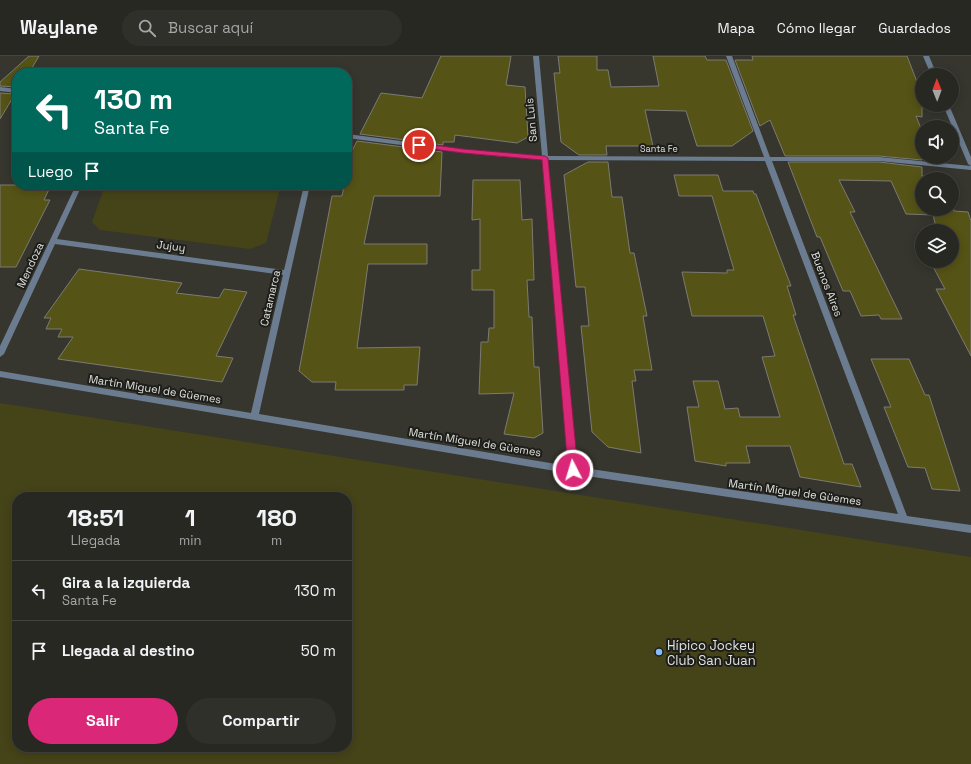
<!DOCTYPE html>
<html lang="es">
<meta charset="utf-8">
<style>
:root{--surface:#282823;--page:#30302b;--text:#f1f3f6;--muted:#a5a6a6;--line:#444441;--accent:#db2777}
body{margin:0;font-family:"Space Grotesk",sans-serif;background:var(--page);color:var(--text);height:100vh;display:flex;flex-direction:column;font-size:15px;white-space:nowrap}
*{box-sizing:border-box;margin:0}
p{font-size:13px;color:var(--muted)}
.icon{flex:none;width:22px;height:22px;fill:none;stroke:currentColor;stroke-width:2;stroke-linecap:round;stroke-linejoin:round}
.map{position:relative;flex:1;overflow:hidden}
.sheet{position:absolute;left:12px;top:436px;width:340px;height:260px;display:flex;flex-direction:column;background:var(--surface);border-radius:16px;box-shadow:0 2px 10px #0003,0 0 0 1px var(--line)}
.sheet>*{flex:none}
.top-card{position:absolute;left:12px;top:12px;width:340px;height:122px;border-radius:16px;box-shadow:0 2px 10px #0003,0 0 0 1px var(--line);background:#00695c;color:#fff;overflow:hidden}
.needle{width:26px;rotate:359deg}
.fabs{position:absolute;left:915px;top:12px;display:grid;gap:8px}
.fabs a{display:grid;place-items:center;width:44px;height:44px;border-radius:50%;background:var(--surface);box-shadow:0 2px 10px #0003,0 0 0 1px var(--line);font-size:20px}
.pin{position:absolute;display:grid;place-items:center;width:34px;height:34px;color:#fff;margin:-17px;border:2px solid #fff;border-radius:50%;box-shadow:0 1px 4px #0007}
.me{position:absolute;width:44px;margin:-22px;rotate:355deg;stroke-linejoin:round;filter:drop-shadow(0 0 3px #0008)}
.turn{display:flex;align-items:center;gap:14px;height:84px;padding:0 16px;font-size:18px}
.turn .icon{width:52px;height:52px;stroke-width:2.5}
.turn b{display:block;font-size:28px;line-height:34px}
.then{display:flex;align-items:center;height:38px;padding:0 16px;background:#0003;gap:8px;font-size:15px}
.eta{display:flex;justify-content:space-evenly;align-items:center;height:68px;text-align:center}
.eta b{font-size:24px;font-weight:700;line-height:28px}
.action{display:flex;gap:8px;margin-top:auto;padding:8px 16px}
.action a{flex:1;height:46px;border-radius:24px;background:var(--accent);color:#fff;font-size:16px;font-weight:700;line-height:46px;text-align:center}
.action a+a{background:var(--page);color:var(--text)}
ul{padding:0;list-style:none}
li{display:flex;align-items:center;gap:12px;height:60px;padding:0 16px;border-top:1px solid var(--line)}
li div{flex:1}
li b{display:block;font-size:15px}
li em{font-style:normal}
header{display:flex;align-items:center;gap:24px;box-sizing:border-box;height:56px;padding:0 20px;background:var(--surface);border-bottom:1px solid var(--line)}
header strong{font-size:19px}
nav{display:flex;gap:22px;margin-inline-start:auto;font-size:14px}
.search{width:280px;height:36px;background:var(--page);display:flex;align-items:center;gap:10px;box-sizing:border-box;padding:0 14px;border-radius:22px;color:var(--muted);font-size:15px}
.map>svg:first-child{display:block}
.green{fill:#454318;fill-rule:evenodd}
.building{fill:#565316;stroke:#7b7b73}
.lines{fill:none;stroke-linecap:round;stroke-linejoin:round}
.minor{fill:#6c7c90;fill-rule:evenodd}
.route{fill:#db2777;stroke:#8e194d}
.poi-dot{fill:#88bbfc;stroke:#1d1d1a;stroke-width:1.5}
.labels{text-anchor:middle;dominant-baseline:central;stroke-width:4;stroke-linejoin:round;paint-order:stroke}
.far-street-label{font-size:9px;fill:#e1e1dd;stroke:#1d1d1a}
.street-label{font-size:11px;fill:#e1e1dd;stroke:#1d1d1a}
.near-poi-label{font-size:13px;fill:#e1e1dd;stroke:#1d1d1a;text-anchor:start}
</style>
<header>
<strong>Waylane</strong>
<div class="search"><svg class="icon" aria-label="search" viewBox="0 0 24 24"><circle cx="10" cy="10" r="6"/><path d="M15 15l6 6"/></svg>Buscar aquí</div>
<nav><a>Mapa</a><a>Cómo llegar</a><a>Guardados</a></nav>
</header>
<div class="map">
<svg width="971" height="708" viewBox="0 0 971 708">
<rect width="100%" height="100%" fill="#36362f"/>
<path class="green" d="M105 129H281L266 187 250 193 100 174 92 166Z
M0 347 971 501V708H0ZM17 441H347V691H17Z"/>
<path class="building" d="M29 0H39L29 17H17V31L0 30V26Z
M441 0H511L506 29 525 31 528 81 517 87 455 79 454 86H443V89L360 78 381 37 422 42Z
M558 0H597V14H608L611 31 659 30 653 0H705L707 4H726L753 75 732 90H697L686 55 645 54 653 90H606L607 99H579L561 86 554 17H560Z
M752 0H907L922 39V61L916 60 922 75V104L879 100H785L770 64 760 70 735 4H753Z
M0 37 15 38 0 63Z
M357 85 442 96 440 140H374L364 188H427V208H368L357 292 420 291 417 329H404V334H335L336 326H312L299 315 332 140H342L344 129H347V113L350 99Z
M588 106H608L612 141H622L630 197H634L647 260H643L652 314H634L636 325H632L641 397 608 391 592 376 581 270H589L585 231H576L564 119Z
M788 106H879L922 111V120L945 122 922 123V153H952V147L954 155 968 156 971 165V300L936 233H945L930 205H952V175H937L933 159 906 158 891 125 839 124 855 156H850L902 263H881L879 259 861 260 850 235H843L820 181H817Z
M674 119H718L723 135H753L754 138H756L791 230H787L796 259H793L844 408H852L861 431 800 421 790 390H746L750 407H726V410L695 405 687 351H699L693 325H718L725 353 738 352 740 361H780L762 301 775 300 763 260H692L682 216 727 217V214H734L712 140H679Z
M473 124H520L522 164 532 163 534 224H527L529 261H532L534 311H539L543 377 534 382 504 378 514 337 479 338 481 286H488L489 272H494V234H472V214H480V163L472 164Z
M0 129H51L44 144H50L16 211H0Z
M79 213 182 227 176 237 219 242 224 233 247 236 216 300 233 302 222 326 58 303 73 281H58L62 273H46L51 262H44Z
M871 303H909L925 339H929L960 435 932 433 925 412 908 411 884 351H891Z"/>
<g class="lines">
<path class="minor" d="M533 0H539L548 100 764 101 726 0H732L770 101H879L971 110V114L879 105H772L907 460 971 469V477L573 418 0 321V315L251 357 283 219 55 188 4 298 0 301V290L76 129H82L57 183 284 214 304 129H310L259 358 568 410 542 104 463 97 347 82V78L463 93 542 100ZM548 104 765 105 898 458 577 411Z
M923 0H929L937 19H931Z
M0 31 17 33V37L0 35Z
M943 49H949L971 101V110L968 108Z"/>
</g>
<path class="route" d="M419 87 463 93 545 100 548 102 578 414 577 416 573 418 570 416 568 414 542 104 463 97 417 91V88Z"/>
<circle class="poi-dot" cx="659" cy="596" r="4"/>
<g class="labels">
<g class="far-street-label">
<text x="659" y="93">Santa Fe</text>
</g>
<g class="street-label">
<text transform="translate(531 64) rotate(-95)">San Luis</text>
<text transform="translate(171 190) rotate(8)">Jujuy</text>
<text transform="translate(30 209) rotate(-65)">Mendoza</text>
<text transform="translate(827 228) rotate(69)">Buenos Aires</text>
<text transform="translate(270 242) rotate(-77)">Catamarca</text>
<text transform="translate(155 333) rotate(9)">Martín Miguel de Güemes</text>
<text transform="translate(475 386) rotate(9)">Martín Miguel de Güemes</text>
<text transform="translate(795 436) rotate(8)">Martín Miguel de Güemes</text>
</g>
<g class="near-poi-label">
<text x="667" y="589">Hípico Jockey<tspan x="667" dy="15">Club San Juan</tspan></text>
</g>
</g>
</svg>
<div class="fabs">
<a><svg class="needle" viewBox="-14 -14 28 28"><path d="M0-13l5 13h-10z" fill="#e53935"/><path d="M0 13l5-13h-10z" fill="#a5a6a6"/></svg></a>
<a><svg class="icon" aria-label="sound" viewBox="0 0 24 24"><path d="M4 9h4l5-4v14l-5-4H4zM17 9q2 3 0 6"/></svg></a>
<a><svg class="icon" aria-label="search" viewBox="0 0 24 24"><circle cx="10" cy="10" r="6"/><path d="M15 15l6 6"/></svg></a>
<a><svg class="icon" aria-label="layers" viewBox="0 0 24 24"><path d="M12 4l9 5-9 5-9-5zM3 14l9 5 9-5"/></svg></a>
</div>
<div class="pin" style="left:419px;top:89px;background:#d93025"><svg class="icon" aria-label="arrive" viewBox="0 0 24 24"><path d="M6 21V4h12l-3 4 3 4H6"/></svg></div>
<svg class="me" style="left:573px;top:414px" viewBox="-20 -20 40 40"><circle r="17" fill="#db2777" stroke="#fff" stroke-width="3"/><path d="M0-11L8 9 0 5-8 9z" fill="#fff"/></svg>
<div class="top-card">
<div class="turn"><svg class="icon" aria-label="left" viewBox="0 0 24 24"><path d="M17 20v-9H6M10 6l-5 5 5 5"/></svg><div><b>130 m</b>Santa Fe</div></div>
<div class="then">Luego<svg class="icon" aria-label="arrive" viewBox="0 0 24 24"><path d="M6 21V4h12l-3 4 3 4H6"/></svg></div>
</div>
<section class="sheet">
<div class="eta">
<div><b>18:51</b><p>Llegada</p></div>
<div><b>1</b><p>min</p></div>
<div><b>180</b><p>m</p></div>
</div>
<ul>
<li><svg class="icon" aria-label="left" viewBox="0 0 24 24"><path d="M17 20v-9H6M10 6l-5 5 5 5"/></svg><div><b>Gira a la izquierda</b><p>Santa Fe</p></div><em>130 m</em></li>
<li><svg class="icon" aria-label="arrive" viewBox="0 0 24 24"><path d="M6 21V4h12l-3 4 3 4H6"/></svg><div><b>Llegada al destino</b></div><em>50 m</em></li>
</ul>
<div class="action"><a>Salir</a><a>Compartir</a></div>
</section>
</div>
